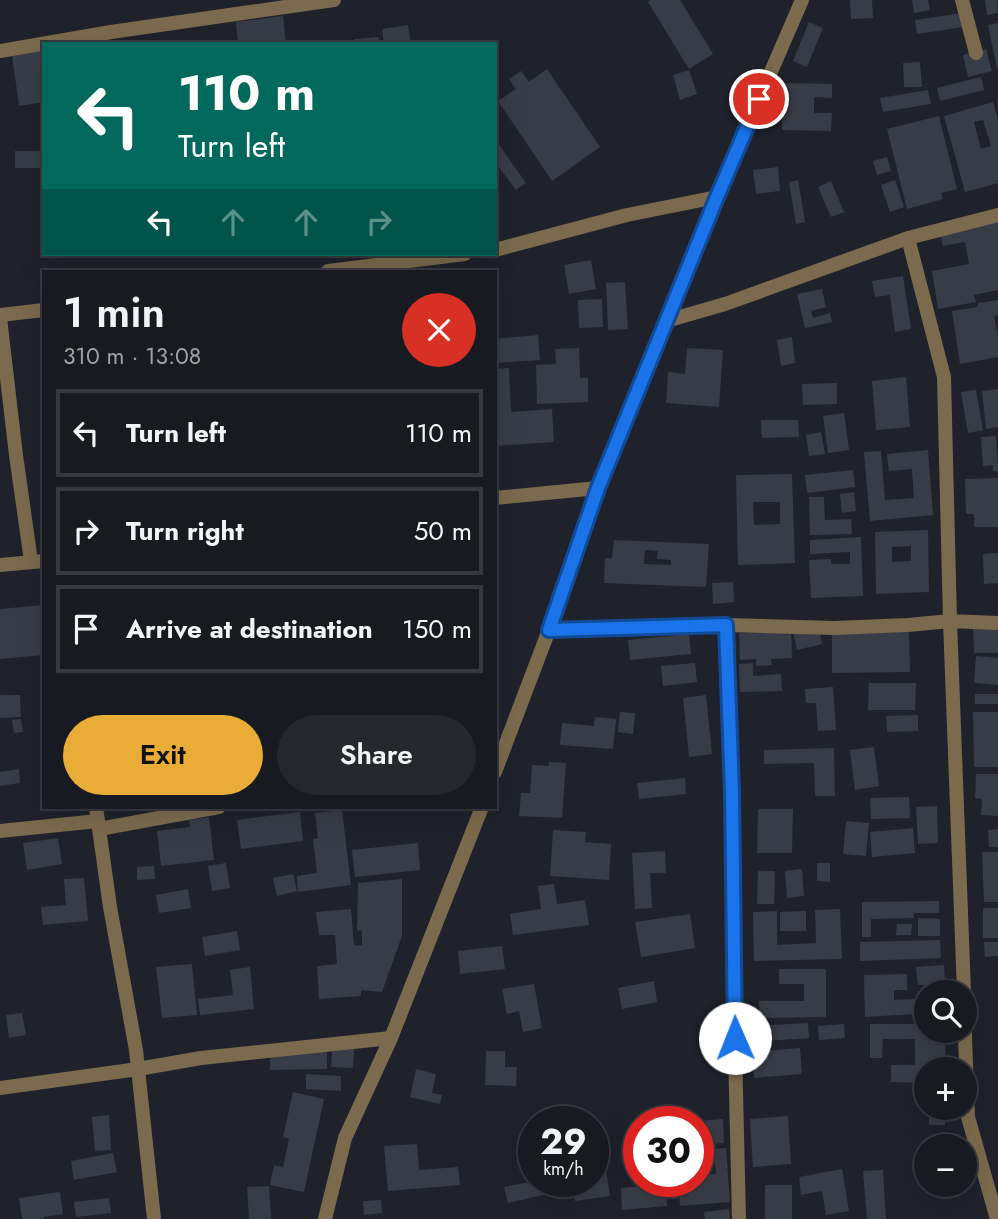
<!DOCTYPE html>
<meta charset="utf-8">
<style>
:root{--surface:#171a20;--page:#24272d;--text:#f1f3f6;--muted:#9ea1a5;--line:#36383e;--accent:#e8ac37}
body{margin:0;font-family:Jost,sans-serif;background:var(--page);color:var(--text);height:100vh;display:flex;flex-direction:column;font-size:26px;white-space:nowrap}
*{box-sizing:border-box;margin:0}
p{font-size:23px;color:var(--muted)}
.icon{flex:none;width:38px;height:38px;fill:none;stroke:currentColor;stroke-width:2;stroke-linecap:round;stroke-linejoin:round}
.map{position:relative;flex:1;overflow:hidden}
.side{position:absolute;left:42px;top:270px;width:455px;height:539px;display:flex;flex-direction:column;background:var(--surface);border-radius:0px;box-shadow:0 7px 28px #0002,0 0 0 2px var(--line)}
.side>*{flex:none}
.banner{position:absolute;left:42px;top:42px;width:455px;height:214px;border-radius:0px;box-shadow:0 7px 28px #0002,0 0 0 2px var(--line);background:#00695c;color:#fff;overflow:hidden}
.tools{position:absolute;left:914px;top:980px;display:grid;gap:14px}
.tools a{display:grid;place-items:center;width:63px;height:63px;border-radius:50%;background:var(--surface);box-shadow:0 7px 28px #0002,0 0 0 2px var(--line);font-size:35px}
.speed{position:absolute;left:518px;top:1106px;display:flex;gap:14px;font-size:35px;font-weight:700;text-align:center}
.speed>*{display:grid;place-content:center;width:91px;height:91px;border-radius:50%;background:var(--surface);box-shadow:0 7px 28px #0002,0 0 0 2px var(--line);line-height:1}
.speed small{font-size:18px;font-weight:400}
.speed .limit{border:10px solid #d22;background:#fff;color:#111}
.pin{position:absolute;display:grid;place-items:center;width:60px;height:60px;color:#fff;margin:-30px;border:4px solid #fff;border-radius:50%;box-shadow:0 2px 7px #0007}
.me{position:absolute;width:77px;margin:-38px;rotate:359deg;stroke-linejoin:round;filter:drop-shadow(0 0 5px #0008)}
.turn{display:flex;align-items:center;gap:24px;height:147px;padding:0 21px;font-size:32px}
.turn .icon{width:91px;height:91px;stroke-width:2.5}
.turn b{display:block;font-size:49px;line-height:60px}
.lanes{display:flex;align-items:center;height:66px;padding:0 21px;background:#0003;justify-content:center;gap:35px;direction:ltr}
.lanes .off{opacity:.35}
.round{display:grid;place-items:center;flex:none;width:74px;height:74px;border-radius:37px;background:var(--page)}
.overview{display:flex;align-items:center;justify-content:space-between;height:119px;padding:0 21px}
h1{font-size:42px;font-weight:600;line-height:52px}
.primary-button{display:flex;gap:14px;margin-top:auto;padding:14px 21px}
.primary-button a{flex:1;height:80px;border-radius:42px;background:var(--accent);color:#111;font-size:28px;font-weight:600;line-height:80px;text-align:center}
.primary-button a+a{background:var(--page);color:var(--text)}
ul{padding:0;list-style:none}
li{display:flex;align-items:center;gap:21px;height:88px;margin:0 14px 10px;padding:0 7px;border:4px solid var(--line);border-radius:0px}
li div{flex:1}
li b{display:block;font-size:26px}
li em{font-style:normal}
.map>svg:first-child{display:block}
.building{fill:#383c46;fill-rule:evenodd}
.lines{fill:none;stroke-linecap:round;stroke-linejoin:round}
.minor{stroke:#7b6a4d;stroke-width:14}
.route-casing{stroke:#114b97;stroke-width:18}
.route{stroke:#1a73e8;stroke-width:12}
</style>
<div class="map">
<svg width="998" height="1219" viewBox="0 0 998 1219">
<rect width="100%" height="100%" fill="#1f222b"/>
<path class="building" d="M651 0H680L713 54 689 69 648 2Z
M850 0H872L873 18 851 19Z
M912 0H928L930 10 914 13Z
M985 0H997L998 13 987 15Z
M962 13 964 27 917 34 915 20Z
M283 16 286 44H238L236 22Z
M809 22 823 28 807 67 793 61Z
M998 23V68H997L988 25Z
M408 25 411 44H384L382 29Z
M379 37V44H355L354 39Z
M986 49 992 71 968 77 963 55Z
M40 51 44 82V102L19 106 12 55Z
M920 62 922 87H904L903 63Z
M547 69 600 147 552 181 498 101 516 89 509 79 521 71 529 82Z
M689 70 697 94 680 100 673 75Z
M981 77 984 90 940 101 937 88Z
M783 83 832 84V98L814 97V113H832L831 131 782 130Z
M928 90 931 104 883 112 880 98Z
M993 102 998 121V183L965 192 944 116ZM983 120 991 146 981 149 974 122Z
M939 116 957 189 941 193 943 199 907 209 887 129Z
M495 139 526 183 516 190 495 162Z
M15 151H40V168H15Z
M887 157 891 171 877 175 873 161Z
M778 167 780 191 756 194 753 170Z
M798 180 805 222 796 224 789 182Z
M895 180 904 207 890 212 881 185Z
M831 181 844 212 831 217 818 187Z
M998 217V290L974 295 976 302 938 309 932 271 969 264 965 242 943 246 939 227Z
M591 260 596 289 569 294 564 265Z
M903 276 911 329 895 332 890 295 875 297 872 281Z
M625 282 628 329 608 330 606 283Z
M822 289 826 307 811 311 813 318 830 313 832 322 805 328 797 294Z
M602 299 603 327 579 328 578 300Z
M998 300V315L994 316 998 336V357L960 364 952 311 978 307V303Z
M538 335 540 360 495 363V339Z
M792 337 795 363 781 366 777 340Z
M579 348 580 378H588V402L537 404 536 365 556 364 555 349Z
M687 348 723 350 719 407 666 403 668 372 685 374Z
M509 368 511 412 552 409 554 442 495 446V369Z
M906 377 910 427 876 430 872 381Z
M837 383V404L803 405 802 384Z
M998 389V427L986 429 982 391Z
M976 390 983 430 968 433 961 392Z
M844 413 849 450 828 453 823 416Z
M761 420H798L799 437 762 438Z
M821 432 825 454 809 456 806 435Z
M996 436 998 471H993V465L983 466 981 437Z
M928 450 933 515 870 521 864 452 881 451 885 500 914 498 912 469 889 471 887 454Z
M853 470 855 487 807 493 805 475Z
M792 474 795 563 738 565 736 475ZM753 502H780V524L754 525Z
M998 478V527H974V514H966L965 479Z
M854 492 856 511 842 513 840 494Z
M809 497H824L825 520 851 519 852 534 810 535Z
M928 530 929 592 876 594 875 532ZM911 546V561L892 562V547Z
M861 537 863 596 811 598 809 560 831 559V564H850V552L810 554V540Z
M614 540 709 544 706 587 604 583 605 558H612ZM645 550 658 551 657 559 671 560V565L644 564Z
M998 553V583L984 584 983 554Z
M733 582 734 602 713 604 712 583Z
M44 605V655L0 659V609Z
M818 621 822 644 797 650 792 626Z
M973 629H998V653H974Z
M791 631 792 658 771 659 772 665 756 666V659L740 660 739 633Z
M909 632 910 672 832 673V633Z
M689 634 691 654 630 660 628 640Z
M976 656 998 658V685L974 683Z
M695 663 697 682 663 686 661 666Z
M753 663V676L781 674 782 691 740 692 739 664Z
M869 683H916L915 710H868Z
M833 687 836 730 818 731 816 703H806L805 689Z
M975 694H998V704H975Z
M0 695H20L21 717 0 718Z
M706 695 712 754 689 757 683 698Z
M620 712 635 713 633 734 618 732Z
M973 712H998V767H974Z
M918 715V731L887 732 886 716Z
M595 717 616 719 613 749 560 745 562 723 594 726Z
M21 719 23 732 14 733 12 720Z
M874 747 879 786 855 790 850 750Z
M834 748 835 796H815L814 763 764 764V750Z
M549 762 566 763 562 818 519 816 521 793H530L532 765 549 766Z
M19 769 20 783 0 786V772Z
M976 774H998V816L981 815 982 799 975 798Z
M685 778 686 794 639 799 637 783Z
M909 797 910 818 871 819 870 798Z
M937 806 938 843 918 844 916 807Z
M758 809H793L792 853H757Z
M342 810 351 885 298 892 297 876 317 873 313 839 318 838 315 813Z
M300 812 303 841 241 849 237 820Z
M209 817 214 860 161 866 157 831 190 827 189 820Z
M846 821 869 823 866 856 843 854Z
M913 828 915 853 872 857 870 832Z
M998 829V847H989L988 830Z
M553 830 586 832 585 842 611 844 609 880 550 876Z
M58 838 62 864 27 870 23 843Z
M418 843 420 870 355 877 352 850Z
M665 851 666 873H650L652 908 635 909 632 853Z
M982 852H998V902H984Z
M226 863 230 888 212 891 208 866Z
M817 863H830V882L817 881Z
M154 866 155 879 137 880V867Z
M802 869 804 896 787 898 785 871Z
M758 871H775L774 904H757Z
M293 874 297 891 277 896 273 878Z
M84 878 88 921 43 925 41 907 66 905 64 879Z
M402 879V936L382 992 361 990V996L319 999 317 966 337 964 335 935H319L316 912 351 909 354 945 362 946V930L357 931 358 883Z
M554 884 557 904 585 900 589 925 513 935 510 914 541 909 538 886Z
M188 889 191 908 159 913 156 895Z
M939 901V913H914V918L871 919V937H862V902Z
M983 908H998V938H983Z
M840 909 842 959 754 961 753 912 777 911V945L816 943 815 910Z
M806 911V931H780V912Z
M690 914 695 948 641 957 635 922Z
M918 918 940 919V936H918Z
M897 924H912L911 935H896Z
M237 931 240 950 205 956 202 937Z
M940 940 941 958 860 961V942Z
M984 942H998V956L985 957Z
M502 946 505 969 460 974 458 951Z
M192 964 197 1015 162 1018 156 967Z
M944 965 945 984 918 985 916 967Z
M250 967 254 1009 200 1015 198 999 233 995 230 970Z
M779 969H826V1017L759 1018V1001H804V984H779Z
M907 974V990H894V1000L914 999 915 1014 865 1017 864 975Z
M654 981 657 1002 622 1009 618 988Z
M534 984 542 1028 523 1032 519 1011 507 1014 502 989Z
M926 990V1014H918V991Z
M22 1013 26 1035 9 1038 6 1015Z
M808 1023 809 1038 765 1041V1051L800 1048 802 1074 754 1078 751 1026Z
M844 1024 845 1038 819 1040 818 1026Z
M870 1024H926V1031H946L945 1069H926V1083L891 1082V1065H915V1039H883L882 1058H870Z
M333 1037 355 1038 353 1068 331 1067Z
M270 1047H327V1069L270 1070Z
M486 1051H505V1067H517L516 1086 485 1085Z
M416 1069 436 1074 432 1093 442 1095 440 1104 410 1097Z
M306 1074 341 1076V1091L306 1089Z
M293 1092 324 1099 304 1192 270 1185 274 1165 283 1167 289 1139 283 1137Z
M929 1108H945V1125H929Z
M109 1115 111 1150 95 1151 92 1117Z
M788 1116 791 1164 753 1167 750 1119Z
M723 1119 724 1143 698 1145V1121Z
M639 1124V1151H633L631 1125Z
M417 1144 419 1170 458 1167 460 1185 388 1191 384 1146Z
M726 1148 730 1202 680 1206 678 1181H698V1176L716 1174 714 1149Z
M113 1153 117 1172 74 1180 71 1161Z
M842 1169 849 1211 826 1215 822 1191 801 1195 799 1177Z
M606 1170 610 1196 575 1201 573 1181H593V1171Z
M883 1170 886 1219H867L863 1171Z
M534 1181H563L565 1190 508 1203 504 1187Z
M666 1184 667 1206 622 1210 621 1188Z
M765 1185H792V1219H765Z
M269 1186 271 1219H249L247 1187Z
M60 1192 63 1214 43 1217 44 1219H22L19 1198Z
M109 1198 111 1213 76 1217 74 1202Z
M381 1200 382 1213 364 1215 363 1201Z
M729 1209 730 1219H705L704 1212Z"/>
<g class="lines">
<path class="minor" d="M962 0 976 53
M0 51 111 32 334 0
M908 238 944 377 950 621 964 992
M495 250 627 215 717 197
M328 271 465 254
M0 315 44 310
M0 318 16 455 31 561
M666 321 725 304 908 238 998 215
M495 498 598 488
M0 565 44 561
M726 625 732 792 733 964 739 1219
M549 630 726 625 834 628 908 625 950 621 998 623
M495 772 549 630 598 488 717 197 802 0
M96 807 110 907 136 1050 154 1219
M99 829 219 807
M0 831 98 821
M964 1011 968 1117 997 1219
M0 1088 138 1069 201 1058 391 1038
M325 1219 345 1138 391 1038 482 807"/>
</g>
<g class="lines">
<g class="route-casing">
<path id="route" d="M735 1038 732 792 726 625 549 630 598 488 717 197 759 99"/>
</g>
<use href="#route" class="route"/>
</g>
</svg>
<div class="tools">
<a><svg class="icon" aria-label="search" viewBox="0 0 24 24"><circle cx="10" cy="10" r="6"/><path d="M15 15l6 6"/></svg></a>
<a>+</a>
<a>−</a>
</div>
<div class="speed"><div>29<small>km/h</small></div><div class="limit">30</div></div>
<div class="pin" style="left:759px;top:99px;background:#d93025"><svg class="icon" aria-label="arrive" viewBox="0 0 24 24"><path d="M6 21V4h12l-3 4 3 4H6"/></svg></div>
<svg class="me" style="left:735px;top:1038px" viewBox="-20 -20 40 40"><circle r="19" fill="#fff"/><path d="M0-13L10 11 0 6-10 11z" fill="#1a73e8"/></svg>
<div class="banner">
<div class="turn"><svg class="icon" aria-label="left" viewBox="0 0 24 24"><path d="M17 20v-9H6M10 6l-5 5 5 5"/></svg><div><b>110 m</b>Turn left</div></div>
<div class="lanes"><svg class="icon" aria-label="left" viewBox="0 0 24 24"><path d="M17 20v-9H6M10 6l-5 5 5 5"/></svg><svg class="icon off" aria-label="ahead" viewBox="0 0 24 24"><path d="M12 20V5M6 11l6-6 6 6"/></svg><svg class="icon off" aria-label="ahead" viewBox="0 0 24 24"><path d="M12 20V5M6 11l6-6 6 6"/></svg><svg class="icon off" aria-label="right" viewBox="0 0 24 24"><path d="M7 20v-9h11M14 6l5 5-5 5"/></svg></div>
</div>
<section class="side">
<div class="overview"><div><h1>1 min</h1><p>310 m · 13:08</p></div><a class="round" style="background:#d93025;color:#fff"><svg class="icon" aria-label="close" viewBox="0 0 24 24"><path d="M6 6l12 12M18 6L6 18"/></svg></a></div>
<ul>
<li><svg class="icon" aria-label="left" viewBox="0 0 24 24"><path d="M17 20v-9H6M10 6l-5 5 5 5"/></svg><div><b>Turn left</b></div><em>110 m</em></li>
<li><svg class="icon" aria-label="right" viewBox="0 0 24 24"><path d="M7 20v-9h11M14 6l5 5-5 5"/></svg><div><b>Turn right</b></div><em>50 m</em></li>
<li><svg class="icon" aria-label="arrive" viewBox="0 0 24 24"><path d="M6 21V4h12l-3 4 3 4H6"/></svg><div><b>Arrive at destination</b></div><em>150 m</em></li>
</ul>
<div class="primary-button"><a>Exit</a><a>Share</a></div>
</section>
</div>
